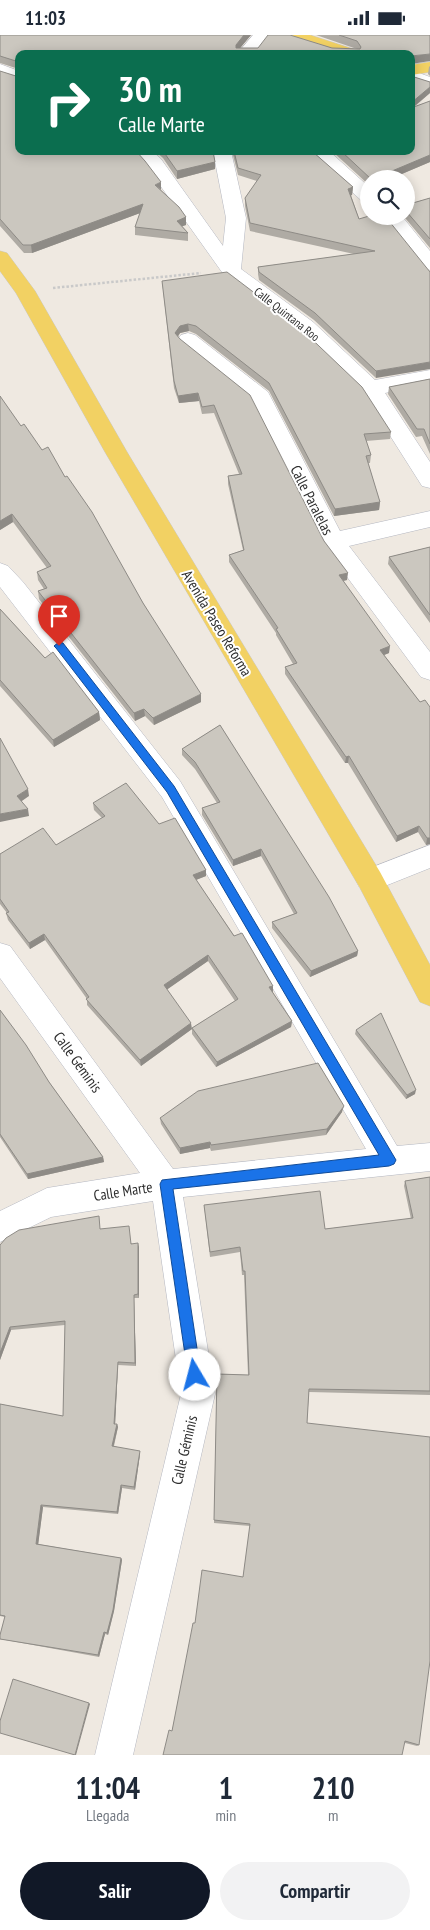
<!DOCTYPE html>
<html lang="es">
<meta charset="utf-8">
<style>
:root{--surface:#fff;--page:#f2f2f3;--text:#1f2937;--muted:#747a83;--accent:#111827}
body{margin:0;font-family:"PT Sans Narrow",sans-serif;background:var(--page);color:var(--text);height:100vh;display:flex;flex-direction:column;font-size:19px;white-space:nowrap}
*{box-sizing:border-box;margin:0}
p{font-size:16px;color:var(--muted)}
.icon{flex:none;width:28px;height:28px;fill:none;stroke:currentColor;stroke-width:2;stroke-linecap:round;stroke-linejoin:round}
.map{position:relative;height:1720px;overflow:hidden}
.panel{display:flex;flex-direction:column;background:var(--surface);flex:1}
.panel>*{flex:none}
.guide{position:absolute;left:15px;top:15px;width:400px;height:105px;border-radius:10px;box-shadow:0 2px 12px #0003;background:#0b6e4f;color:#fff;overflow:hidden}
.fabs{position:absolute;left:360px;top:135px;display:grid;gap:10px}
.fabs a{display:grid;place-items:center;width:55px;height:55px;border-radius:50%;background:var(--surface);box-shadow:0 2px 12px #0003;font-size:25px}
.pin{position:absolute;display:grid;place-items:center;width:42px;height:42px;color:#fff;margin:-51px -21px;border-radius:50% 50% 50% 0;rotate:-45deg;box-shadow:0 0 5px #0007}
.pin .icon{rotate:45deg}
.me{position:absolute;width:55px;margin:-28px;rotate:352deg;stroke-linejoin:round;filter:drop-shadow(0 0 4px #0008)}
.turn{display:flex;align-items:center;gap:18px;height:105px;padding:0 20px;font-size:22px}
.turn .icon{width:65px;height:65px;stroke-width:2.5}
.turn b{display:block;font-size:35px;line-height:42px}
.eta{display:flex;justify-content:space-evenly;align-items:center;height:85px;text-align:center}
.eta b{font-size:30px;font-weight:800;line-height:35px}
.button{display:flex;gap:10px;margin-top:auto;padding:10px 20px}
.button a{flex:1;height:58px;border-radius:30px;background:var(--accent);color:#fff;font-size:20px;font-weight:800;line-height:58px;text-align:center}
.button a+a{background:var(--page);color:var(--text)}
.status{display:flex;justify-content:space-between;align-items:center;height:35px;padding:0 25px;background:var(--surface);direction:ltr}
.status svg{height:14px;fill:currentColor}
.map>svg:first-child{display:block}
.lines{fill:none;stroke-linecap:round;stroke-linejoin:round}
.minor-casing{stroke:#b4b7c1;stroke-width:1}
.major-casing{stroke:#c9c9c9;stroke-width:1}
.path{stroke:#c9c9c9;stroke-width:2.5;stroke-dasharray:2.5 2;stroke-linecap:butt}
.minor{fill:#fff;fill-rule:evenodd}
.major{fill:#f2d163;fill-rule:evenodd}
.wall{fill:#afaba4}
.shaded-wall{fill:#8e8b86}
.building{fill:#cbc7bf;stroke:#8e8b86}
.route{fill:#1a73e8;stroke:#114b97}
.labels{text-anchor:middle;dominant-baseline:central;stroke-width:4;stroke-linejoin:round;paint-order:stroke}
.far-street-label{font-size:12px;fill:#2e2e2e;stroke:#fff}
.street-label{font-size:15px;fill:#2e2e2e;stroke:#fff}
</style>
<div class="status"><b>11:03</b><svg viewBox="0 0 49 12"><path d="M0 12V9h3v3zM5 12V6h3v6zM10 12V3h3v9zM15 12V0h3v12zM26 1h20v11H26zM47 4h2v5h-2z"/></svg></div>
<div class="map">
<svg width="430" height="1720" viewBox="0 0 430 1720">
<rect width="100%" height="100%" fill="#efe9e1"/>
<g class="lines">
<g class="minor-casing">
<path id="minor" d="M253 0H272L256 19H237Z
M0 29 19 36V48L0 41Z
M411 35 430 42V54L411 47Z
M131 116H152L161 124 223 211 226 183 213 116H231L246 183 241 234 313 287 375 345 430 335V349L385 358 430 427V453L422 451 363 358 299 297 224 240 147 132Z
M303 116H329L369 152V168L362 166 314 123 305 120Z
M380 181H401L405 185 430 216V235L423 233Z
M188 298 195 300 268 357 340 496 430 476V492L349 511 430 617V645L421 642 325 512 251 366 181 310 177 305 181 300Z
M0 528 8 531 23 547 180 746 397 1111 430 1108V1136L183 1162 215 1359 133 1720H95L181 1359 153 1166 51 1182 0 1207V1176L47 1153 140 1138 0 943V908L10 911 173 1134 366 1114 162 762 0 552Z
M430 810V833L370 857 360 853 356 845 360 837Z"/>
</g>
<g class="major-casing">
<path id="major" d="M283 0H310L356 15 359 19H332L286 4Z
M430 27V37L411 40V30Z
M0 216 7 218 35 256 127 417 380 837 430 930V971L420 967 360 853 105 417 16 258 0 236Z"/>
</g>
<path class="path" d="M53 253 201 238"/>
<use href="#minor" class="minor"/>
<use href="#major" class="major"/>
</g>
<path class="wall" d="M0 0H251L240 13 357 14 316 0H430L411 19H19V34L0 28Z
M430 31V41L428 39 429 32Z
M0 36 161 155 186 182V190L182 191 188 198V206L135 200V192L140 178 32 218H24L0 191Z
M411 41 430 47V58L414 72 430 66V127L390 144H369V150L332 116H411Z
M155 116H213L215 134 177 144 163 123Z
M232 116H311L353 152 352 160H351L359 184 430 237 376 343 314 285 259 245 258 239V232L354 219 250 196 245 171V163L257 146 238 140Z
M430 163V213L406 184 402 181H406V170Z
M162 246 391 397 390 404 366 406 371 420 370 428H368L380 467 379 475 334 481 269 356 196 299 189 296 180 298 178 302 324 506 347 545 343 546 389 618 384 620 420 667 430 672V809L426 810 418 797 396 807 348 728H345L285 639V632L293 629 276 600V598L229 527V520L243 515 228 449V441L239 439 214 378 202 379 199 366 179 368 174 353Z
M430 344V419L422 401 416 402 388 359 389 352Z
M21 391 65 442 143 568 201 667 154 690 145 681 135 686 39 564 38 556 44 554 38 545 37 537 47 533 13 487 0 495Z
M430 512V588L388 529 389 522Z
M0 574 45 623 99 677 100 685 54 712 0 651Z
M220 690 358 916 357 921 310 942 272 893V887L294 879 261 821 233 831 202 780V773L217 768 195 734 182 720V714Z
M93 768 159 789 206 835V841L196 845 273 957H272L292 986 291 992 216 1032 192 999V993L235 966 208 926 167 954 192 994 141 1031 87 970V964L45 905 30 914 8 885 6 878H7L0 869V819L56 810 102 783 94 775Z
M0 975 49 1047 103 1122 104 1127 28 1144 0 1102Z
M356 995 415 1059 406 1064 355 999Z
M342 1077 326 1100 211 1116 210 1113 180 1119 161 1089 160 1083Z
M430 1142V1360L309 1357 307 1388 419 1710 417 1711 405 1708 172 1696 195 1588 243 1542 250 1491 214 1488 217 1339 248 1340 244 1240H242L240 1217 210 1222 204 1170 325 1194 411 1184 404 1151 405 1146Z
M101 1194 139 1212V1263H134L136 1331 118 1330 115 1389H117L118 1392 114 1411 140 1419 135 1455 122 1453 118 1479 43 1472 38 1509 121 1523 122 1525 114 1576 108 1600 105 1599 99 1622 0 1604V1600L5 1582 0 1581V1369L63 1381 65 1290 11 1295 0 1325V1210Z"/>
<path class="shaded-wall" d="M244 0H251L236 18V10Z
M430 19V26L411 29V21Z
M430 52V58L411 74V68Z
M430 120V127L390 144H373Z
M215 127V134L177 144V136Z
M161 147V155L155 150Z
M353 152 352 160 348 162V154Z
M143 169V177L32 218 31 210Z
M186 182V190L177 193V186Z
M188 289 189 296 180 298 175 305V298L180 291Z
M430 327V334L376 343V336Z
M198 358 199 366 179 368 178 361Z
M380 467 379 475 334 481 335 474Z
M12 479 13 487 0 495V486Z
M348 538 347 545 338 547 339 540Z
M390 611 389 618 379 622 380 615Z
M201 659V667L154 690 153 683Z
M144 674 145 681 135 686 134 678Z
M99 677 100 685 54 712 53 705Z
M349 721 348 728H345L346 722Z
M28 754 29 761 19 768 17 761Z
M28 774 29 781 0 787V779Z
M419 791 418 797 396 807 397 801Z
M427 803H430V809L426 810Z
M261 814V821L233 831V825Z
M206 835V841L193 846V840Z
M44 899 45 905 30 914 29 908Z
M358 916 357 921 310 942 311 936Z
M208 920V926L165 956 164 950Z
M273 951V957L268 958 269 952Z
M292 986 291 992 216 1032 217 1027Z
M191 988 192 994 141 1031 140 1025Z
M416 1055 415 1059 406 1064 407 1060Z
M344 1071 342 1077 326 1100 327 1094Z
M210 1107V1113L180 1119V1113Z
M103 1122 104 1127 28 1144 27 1139Z
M138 1208 139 1212V1263L138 1259Z
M134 1260V1263L136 1331 135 1328Z
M10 1292 11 1295 0 1325V1318Z
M118 1327V1330L115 1392 114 1389Z
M117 1389 118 1392 113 1413 112 1411Z
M140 1416V1419L135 1455 134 1452Z
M121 1450 122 1453 118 1479 117 1477Z
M41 1470 43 1472 38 1511 36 1509Z
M121 1523 122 1525 114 1576 108 1600 107 1598Z
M104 1597 105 1599 99 1622 98 1620Z
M89 1668 90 1669 76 1720H75Z"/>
<path class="building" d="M0 0H244L236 10V13H258L268 0H290L332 13 360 14 361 12 357 6 339 0H430V19L411 21V19H19V27L0 21Z
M0 36 19 42V116H136L145 126 161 147 155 150 179 172 186 182 177 186 188 198 135 192 143 169 31 210H23L0 184Z
M411 41 430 47V52L411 68Z
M430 66V120L373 144H371L341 116H411V73Z
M163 116H213L215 127 177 136Z
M234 116H311L313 117 353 152 348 154 359 184 369 181H385L430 237V327L376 336 315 278 259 237 258 232 375 216 250 188 245 163 261 140 238 133Z
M430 163V204L406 176V170Z
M227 237 298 291 362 352 391 397 364 399 371 420 366 421 380 467 335 474 269 348 196 291 188 289 180 291 175 298 180 304 250 360 324 506 348 538 339 540 390 611 380 615 420 667 425 665 430 672V803H427L419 791 397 801 349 721 346 722 285 632 297 628 276 594 278 593 229 520 244 515 228 441 242 439 214 370 202 372 198 358 178 361 174 346 162 246Z
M430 344V409L424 394H417L389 352Z
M0 361 21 391 24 389 42 415 48 412 65 442 67 441 92 477 143 568 201 659 153 683 144 674 134 678 38 556 47 553 37 537 51 531 12 479 0 486Z
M430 512V580L389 522Z
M0 574 45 623 53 617 99 677 53 705 0 645Z
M220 690 329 862 358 916 311 936 272 887 297 878 261 814 233 825 202 773 220 767 195 727 182 714Z
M0 703 28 754 17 761 28 774 0 779Z
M126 748 159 789 175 783 206 835 193 840 234 901 242 898 273 951 269 952 292 986 217 1027 192 993 238 964 208 920 164 950 191 988 140 1025 86 964 89 962 44 899 29 908 6 878 9 877 0 864V819L43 793 56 810 105 781 93 768Z
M0 975 26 1010 49 1047 103 1122 27 1139 0 1099Z
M381 978 416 1055 407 1060 356 995Z
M318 1028 344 1071 327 1094 211 1110 210 1107 180 1113 160 1083 198 1056Z
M430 1142V1356L309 1354 307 1388 430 1402V1626L419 1710 405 1706 402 1720H163L169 1695 172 1696 193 1588H195L202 1535 243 1542 250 1489 214 1485 217 1339 249 1340 245 1236H243L240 1212 210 1217 204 1170 320 1156 325 1194 413 1183 405 1146Z
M99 1181 100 1194 129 1191 131 1209 138 1208V1259L134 1260 135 1328 118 1327 114 1389H117L112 1411 140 1416 134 1452 121 1450 117 1477 41 1470 36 1509 121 1523 113 1575 107 1598 104 1597 98 1620 0 1604V1600L5 1581 0 1580V1369L63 1381 65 1286 10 1292 0 1318V1210L6 1203 19 1195Z
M13 1644 89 1668 75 1720 0 1698V1686Z"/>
<path class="route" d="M59 607 63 608 174 751 396 1125 394 1129 389 1131 173 1154 201 1340 199 1344 195 1346 190 1344 188 1340 160 1149 162 1145 379 1120 167 757 56 613 54 611Z"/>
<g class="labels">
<g class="far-street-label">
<text transform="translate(287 279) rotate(38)">Calle Quintana Roo</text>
</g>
<g class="street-label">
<text transform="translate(312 465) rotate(63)">Calle Paralelas</text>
<text transform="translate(217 588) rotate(59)">Avenida Paseo Reforma</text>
<text transform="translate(78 1027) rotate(54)">Calle Géminis</text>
<text transform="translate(123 1156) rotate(-9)">Calle Marte</text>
<text transform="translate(184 1415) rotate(-77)">Calle Géminis</text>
</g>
</g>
</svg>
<div class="fabs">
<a><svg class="icon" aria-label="search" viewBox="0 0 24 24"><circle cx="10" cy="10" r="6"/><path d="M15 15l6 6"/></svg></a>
</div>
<div class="pin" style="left:59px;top:611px;background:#d93025"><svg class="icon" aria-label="arrive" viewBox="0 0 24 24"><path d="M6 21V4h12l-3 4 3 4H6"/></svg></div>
<svg class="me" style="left:195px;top:1340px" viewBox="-20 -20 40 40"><circle r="19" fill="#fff"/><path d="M0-13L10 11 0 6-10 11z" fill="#1a73e8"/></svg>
<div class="guide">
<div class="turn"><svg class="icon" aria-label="right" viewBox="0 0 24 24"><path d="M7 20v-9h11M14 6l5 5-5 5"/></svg><div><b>30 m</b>Calle Marte</div></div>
</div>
</div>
<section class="panel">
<div class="eta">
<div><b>11:04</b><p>Llegada</p></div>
<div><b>1</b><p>min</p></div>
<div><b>210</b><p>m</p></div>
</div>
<div class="button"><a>Salir</a><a>Compartir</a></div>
</section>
